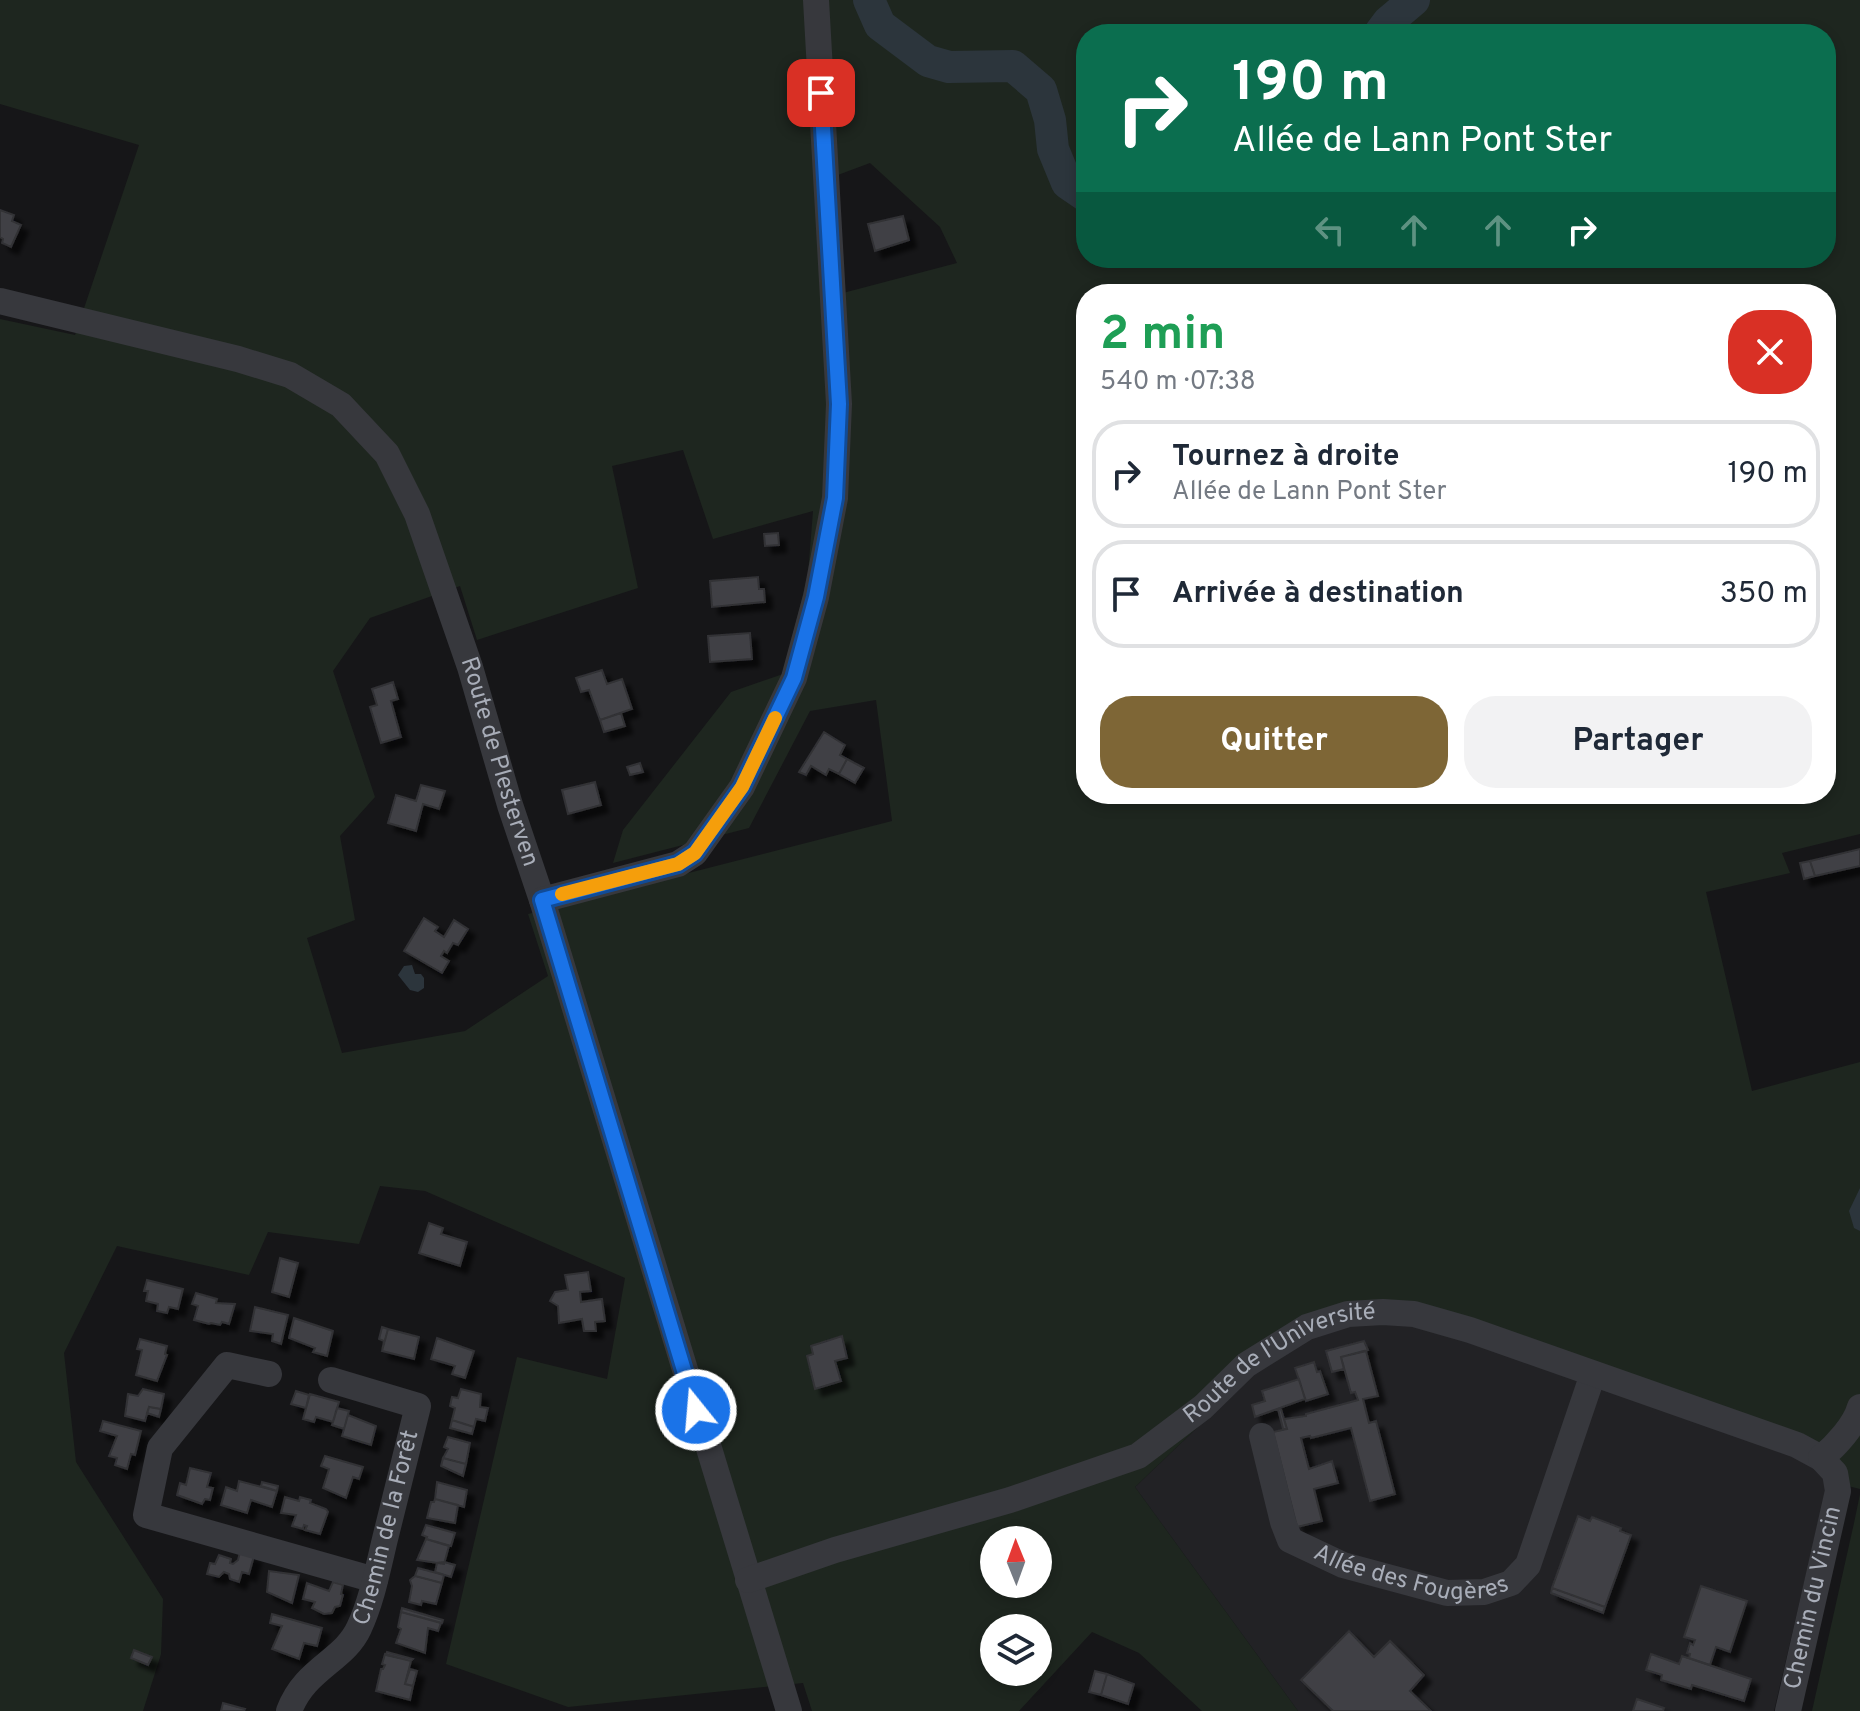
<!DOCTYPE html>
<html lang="fr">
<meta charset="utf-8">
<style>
:root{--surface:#fff;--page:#f2f2f3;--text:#1f2937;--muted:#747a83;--line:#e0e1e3;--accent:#7e6636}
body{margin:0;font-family:Overpass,sans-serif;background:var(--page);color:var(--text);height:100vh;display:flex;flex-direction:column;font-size:30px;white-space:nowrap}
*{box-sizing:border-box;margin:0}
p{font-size:26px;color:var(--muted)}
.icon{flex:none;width:44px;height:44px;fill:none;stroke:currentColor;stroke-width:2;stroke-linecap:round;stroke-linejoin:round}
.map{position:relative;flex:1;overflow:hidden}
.side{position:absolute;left:1076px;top:284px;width:760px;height:520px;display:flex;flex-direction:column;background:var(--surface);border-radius:32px;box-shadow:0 4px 12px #0003}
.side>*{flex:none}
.top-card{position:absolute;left:1076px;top:24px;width:760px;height:244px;border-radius:32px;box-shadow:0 4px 12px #0003;background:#0b6e4f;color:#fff;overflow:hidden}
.needle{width:52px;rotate:359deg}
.buttons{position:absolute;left:980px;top:1526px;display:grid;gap:16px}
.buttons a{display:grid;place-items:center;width:72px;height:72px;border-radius:50%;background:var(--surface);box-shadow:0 4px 12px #0003;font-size:40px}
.pin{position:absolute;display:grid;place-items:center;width:68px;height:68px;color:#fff;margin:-34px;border-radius:16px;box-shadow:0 4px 12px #0006}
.me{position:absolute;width:88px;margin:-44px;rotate:343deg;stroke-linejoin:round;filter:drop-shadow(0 0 6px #0008)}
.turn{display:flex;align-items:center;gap:28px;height:168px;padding:0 24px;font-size:36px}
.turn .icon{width:104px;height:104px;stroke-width:2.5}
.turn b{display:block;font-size:56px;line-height:68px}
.lanes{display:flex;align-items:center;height:76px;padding:0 24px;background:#0003;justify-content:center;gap:40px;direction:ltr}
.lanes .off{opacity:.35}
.round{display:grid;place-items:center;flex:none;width:84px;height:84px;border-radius:32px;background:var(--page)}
.summary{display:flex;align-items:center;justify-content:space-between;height:136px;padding:0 24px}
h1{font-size:48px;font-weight:700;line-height:60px;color:#1e9e55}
.primary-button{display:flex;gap:16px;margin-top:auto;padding:16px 24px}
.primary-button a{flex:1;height:92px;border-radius:32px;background:var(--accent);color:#fff;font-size:32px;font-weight:700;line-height:92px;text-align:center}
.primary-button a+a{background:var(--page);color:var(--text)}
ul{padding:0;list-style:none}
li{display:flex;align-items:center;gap:24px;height:108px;margin:0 16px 12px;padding:0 8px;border:4px solid var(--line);border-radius:32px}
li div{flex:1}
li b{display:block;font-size:30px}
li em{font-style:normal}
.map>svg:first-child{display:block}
.built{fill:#222225}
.green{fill:#1e261f;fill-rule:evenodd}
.water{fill:#2c353c}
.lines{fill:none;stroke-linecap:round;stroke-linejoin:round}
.river{stroke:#2c353c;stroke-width:32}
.building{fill:#404145;stroke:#303034;stroke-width:2;filter:url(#shadow)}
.minor{stroke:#37383d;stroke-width:26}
.route-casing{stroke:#114b97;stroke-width:20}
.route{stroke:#1a73e8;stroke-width:14}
.slow{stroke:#f59e0b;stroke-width:14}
.labels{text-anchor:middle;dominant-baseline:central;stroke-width:8;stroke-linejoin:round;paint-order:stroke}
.street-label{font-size:24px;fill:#a8adb8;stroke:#111113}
</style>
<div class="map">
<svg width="1860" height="1711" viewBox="0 0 1860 1711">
<defs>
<filter id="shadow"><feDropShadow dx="7" dy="7" stdDeviation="2" flood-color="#0009"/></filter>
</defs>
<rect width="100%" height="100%" fill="#161618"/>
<path class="built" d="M1353 1321 1427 1323 1814 1461 1828 1481 1774 1711H1298L1135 1487 1271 1357 1310 1335Z"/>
<path class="green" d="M0 0H1860V834L1782 853 1790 873 1706 892 1752 1091 1860 1062V1489L1828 1481 1814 1461 1427 1323 1353 1321 1310 1335 1271 1357 1135 1487 1298 1711H1202L1139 1653 1092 1632 1019 1711H812L803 1683 568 1707 446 1664 517 1357 607 1379 625 1278 425 1191 380 1186 359 1244 268 1232 249 1275 117 1246 64 1353 76 1462 163 1599 161 1654 143 1711H0V319L75 335 139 145 0 104ZM1086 34H1826V258H1086ZM870 163 940 227 957 263 824 298 819 182ZM1086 294H1826V794H1086ZM683 450 713 539 813 511 808 574 783 674 731 692 623 830 613 863 749 828 810 711 876 700 892 821 528 914 548 976 465 1031 342 1053 307 938 355 920 340 836 375 797 333 671 370 618 460 586 477 640 638 588 612 466ZM994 1540H1038V1584H994ZM994 1628H1038V1672H994Z
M1860 1494V1711H1812L1854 1523Z"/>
<path class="water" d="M412 965 415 974H421L424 978V988L418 992 410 990 398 975 404 966Z
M1860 1188V1231L1854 1228 1849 1211Z"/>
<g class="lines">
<path class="river" d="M869 0 880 25 928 61 949 67 1013 66 1041 90 1050 120 1053 149 1067 183 1086 196
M1379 34 1388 22 1414 0"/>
</g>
<path class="building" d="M0 210 14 215 12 221 21 225 11 247 2 243 3 239 0 237Z
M903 216 909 240 875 251 868 224Z
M778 533 779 545 765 546 764 534Z
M758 577 759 589H764L765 602 712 607 710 581Z
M750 633 752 659 710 662 708 636Z
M602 670 607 684 622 679 632 709 600 720 589 690 581 692 576 678Z
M393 682 398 699 391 701 401 737 381 743 370 707 377 705 372 689Z
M621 713 625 726 604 732 600 720Z
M824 732 845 745 840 755 847 759 839 774 829 769 826 775 811 766 806 775 799 772Z
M847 759 864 768 855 783 839 774Z
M640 763 643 772 630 775 627 767Z
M595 782 601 805 568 814 562 790Z
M421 785 445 791 439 809 423 804 416 831 388 823 396 795 416 801Z
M1860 849V866L1815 876 1810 861Z
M1810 861 1815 876 1804 879 1800 863Z
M424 918 438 927 435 931 444 937 454 920 468 929 458 945 453 943 447 953 444 951 441 956 449 961 442 973 404 951Z
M429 1223 443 1228 441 1234 467 1242 460 1266 419 1253Z
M280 1258 298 1263 289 1297 272 1292Z
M588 1272 591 1291 580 1292 581 1302 602 1299 605 1321 595 1322 596 1331H584L582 1319 559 1323 558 1306 550 1301 555 1292 568 1290 565 1275Z
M147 1280 183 1289 178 1309 169 1307 167 1313 157 1311 158 1304 146 1301 148 1291H144Z
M196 1293 217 1299 216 1303 235 1304 229 1324 222 1322 220 1325 211 1323 209 1324 194 1320 198 1306 192 1304Z
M255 1307 288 1315 281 1344 272 1341 273 1334 250 1331Z
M294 1318 333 1331 327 1356 313 1352 315 1348 289 1338Z
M382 1327 388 1329 382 1351 384 1341 379 1339Z
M388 1329 419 1337 414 1359 382 1351Z
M842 1336 847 1358 835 1361 841 1381 815 1389 807 1356 813 1354 811 1346Z
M437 1338 474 1351 465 1378 452 1374 455 1366 431 1359Z
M140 1339 167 1346 165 1354 167 1355 157 1381 136 1375 142 1350 137 1349Z
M1364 1341 1368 1350 1341 1357 1344 1369 1332 1372 1326 1351Z
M1366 1351 1378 1396 1363 1399 1369 1423 1376 1421 1395 1494 1370 1501 1351 1428 1311 1438 1310 1436 1301 1438 1309 1469 1332 1461 1338 1483 1314 1489 1322 1521 1297 1527 1273 1432 1287 1429 1284 1419 1306 1416V1414L1358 1400 1355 1392 1351 1393 1341 1357Z
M1314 1362 1317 1372 1320 1371 1328 1394 1306 1401 1295 1368Z
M1299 1379 1305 1399 1255 1417 1252 1405 1265 1401 1262 1391Z
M143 1389 164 1394 161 1409 149 1407 145 1421 125 1416 128 1394 138 1396Z
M461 1389 481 1394 480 1407 488 1408 485 1421 476 1419 474 1427 452 1420 455 1408 450 1406 452 1397 458 1398Z
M296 1391 309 1395 306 1408 291 1404Z
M310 1394 339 1402 333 1422 316 1417 314 1422 303 1419Z
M149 1407 161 1409 159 1417 147 1413Z
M337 1408 349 1411 344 1429 332 1425Z
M1278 1409H1281L1287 1429H1283Z
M348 1415 376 1426 371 1445 342 1436Z
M452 1420 474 1427 472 1434 450 1428Z
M103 1421 141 1431 135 1455 131 1454 127 1469 115 1465 117 1458 109 1456 117 1436 100 1431Z
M448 1437 470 1443 466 1464 443 1458 448 1449 444 1447Z
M325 1456 363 1467 359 1479 353 1477 346 1498 323 1488 329 1469 321 1466Z
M443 1458 466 1464 463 1476 441 1466Z
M190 1468 211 1473 207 1487 213 1488 210 1500 205 1499 202 1504 177 1495 180 1483 186 1485Z
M239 1481 277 1491 272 1507 251 1500 247 1513 221 1505 226 1487 237 1491Z
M262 1482 278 1486 277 1491 261 1486Z
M437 1482 467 1490 464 1507 435 1499Z
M285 1497 299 1501 300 1497 311 1500 310 1503 326 1509 328 1512 320 1534 305 1530 307 1526 304 1525 303 1529 292 1526 296 1515 281 1513Z
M435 1499 458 1505 455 1523 427 1518 431 1502H434Z
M1578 1516 1590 1521 1592 1517 1621 1528 1620 1531 1631 1535 1605 1607 1552 1588Z
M426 1525 455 1533 451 1546 426 1539 427 1537 422 1535Z
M426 1539 449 1546 444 1564 417 1560Z
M240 1552 254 1556 249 1574 242 1572 239 1582 230 1579 229 1574 224 1572 219 1577 207 1574 210 1563 215 1564 219 1555 231 1559 230 1563 233 1564 238 1560Z
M444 1562 455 1565 451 1577 435 1572 437 1563Z
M418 1568 444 1575 442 1583 415 1576Z
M269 1571 299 1575 292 1603 267 1592Z
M415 1576 442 1583 436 1604 422 1601 421 1605 409 1602 412 1586 410 1580Z
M333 1582 343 1585 341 1594 343 1595 340 1606 335 1607 332 1613 324 1614 312 1608 315 1602 303 1599 307 1583 329 1591Z
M1701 1586 1747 1601 1730 1652 1716 1647 1710 1665 1689 1658 1690 1654 1687 1653 1690 1643 1693 1645 1695 1640 1684 1637Z
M1552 1588 1605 1607 1603 1613 1551 1593Z
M402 1608 443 1620 442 1623 401 1612Z
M401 1612 441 1623 438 1631 428 1628 425 1653 396 1643 401 1629 398 1627Z
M272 1614 322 1628 317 1646 304 1643 299 1659 272 1649 282 1626 270 1623Z
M1349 1631 1374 1657 1390 1641 1424 1675 1410 1691 1431 1711H1333L1301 1680Z
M134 1650 152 1657 148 1665 131 1658Z
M387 1652 413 1659 411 1661 386 1655Z
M385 1654 411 1661 405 1684 413 1686 410 1700 376 1691 381 1669H383L385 1665 382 1664Z
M1651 1654 1679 1664 1682 1656 1751 1679 1744 1701 1692 1685 1691 1689 1661 1680 1662 1675 1646 1670Z
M410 1669 417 1671 413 1686 405 1684Z
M1095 1671 1107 1674 1101 1695 1089 1692Z
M1107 1674 1134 1684 1128 1704 1101 1695Z
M1637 1699 1664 1708 1663 1711H1633Z
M223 1703 245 1709 244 1711H221Z"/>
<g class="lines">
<g class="minor">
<path id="s1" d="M0 301 238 359 290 375 341 405 387 454 417 514 470 667 510 805 542 900 789 1711"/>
<path d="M542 900 678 864 695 853 742 787 794 678 816 597 835 498 839 404 816 0"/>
<path d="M269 1374 227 1365 160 1448 146 1515 375 1580"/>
<path id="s2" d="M1262 1436 1283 1522 1290 1540 1343 1565 1447 1593 1484 1592 1511 1583 1528 1565 1593 1374"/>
<path id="s3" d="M748 1580 835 1550 1010 1500 1138 1456 1203 1407 1246 1365 1307 1327 1348 1314 1383 1312 1414 1314 1470 1330 1797 1445 1821 1458"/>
<path id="s4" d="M289 1711C305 1668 344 1661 359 1628 372 1600 378 1568 385 1539 396 1495 407 1451 418 1406L331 1380"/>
<path id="s5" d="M1788 1711 1838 1491 1835 1473 1821 1458C1836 1446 1855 1425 1860 1407"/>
</g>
</g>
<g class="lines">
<g class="route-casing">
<path id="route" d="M696 1410 542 900 678 864 695 853 742 787 794 678 816 597 835 498 839 404 821 93"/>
</g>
<use href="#route" class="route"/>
<path class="slow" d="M562 894 678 864 695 853 742 787 775 718"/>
</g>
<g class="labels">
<g class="street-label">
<text stroke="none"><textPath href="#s1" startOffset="754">Route de Plesterven</textPath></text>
<text stroke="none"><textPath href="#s3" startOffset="582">Route de l'Université</textPath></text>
<text stroke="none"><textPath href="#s4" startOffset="214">Chemin de la Forêt</textPath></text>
<text stroke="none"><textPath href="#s2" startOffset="236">Allée des Fougères</textPath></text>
<text stroke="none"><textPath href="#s5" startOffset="116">Chemin du Vincin</textPath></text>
</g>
</g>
</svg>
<div class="buttons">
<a><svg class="needle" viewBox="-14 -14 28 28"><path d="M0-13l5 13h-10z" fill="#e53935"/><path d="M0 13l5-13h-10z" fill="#747a83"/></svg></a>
<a><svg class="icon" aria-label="layers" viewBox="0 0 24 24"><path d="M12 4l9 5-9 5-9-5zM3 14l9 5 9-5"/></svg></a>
</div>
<div class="pin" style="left:821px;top:93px;background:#d93025"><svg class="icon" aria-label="arrive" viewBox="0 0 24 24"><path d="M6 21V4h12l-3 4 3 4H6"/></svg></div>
<svg class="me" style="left:696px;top:1410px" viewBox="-20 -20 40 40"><circle r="17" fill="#1a73e8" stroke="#fff" stroke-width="3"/><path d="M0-11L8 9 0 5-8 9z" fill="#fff"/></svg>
<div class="top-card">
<div class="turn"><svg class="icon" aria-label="right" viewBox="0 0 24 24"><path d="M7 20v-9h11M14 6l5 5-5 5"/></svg><div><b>190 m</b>Allée de Lann Pont Ster</div></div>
<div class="lanes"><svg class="icon off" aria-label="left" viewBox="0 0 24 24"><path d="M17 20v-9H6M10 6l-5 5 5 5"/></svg><svg class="icon off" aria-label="ahead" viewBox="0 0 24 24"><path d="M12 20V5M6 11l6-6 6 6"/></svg><svg class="icon off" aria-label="ahead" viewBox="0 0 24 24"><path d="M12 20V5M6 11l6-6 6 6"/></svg><svg class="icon" aria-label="right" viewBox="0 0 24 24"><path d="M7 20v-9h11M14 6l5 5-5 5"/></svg></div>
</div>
<section class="side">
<div class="summary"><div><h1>2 min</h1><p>540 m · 07:38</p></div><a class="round" style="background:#d93025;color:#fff"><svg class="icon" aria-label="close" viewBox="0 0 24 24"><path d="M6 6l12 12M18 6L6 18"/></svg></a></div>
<ul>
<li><svg class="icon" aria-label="right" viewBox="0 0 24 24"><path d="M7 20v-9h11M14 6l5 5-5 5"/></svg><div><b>Tournez à droite</b><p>Allée de Lann Pont Ster</p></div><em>190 m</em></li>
<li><svg class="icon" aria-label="arrive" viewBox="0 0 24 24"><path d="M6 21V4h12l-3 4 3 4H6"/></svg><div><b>Arrivée à destination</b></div><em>350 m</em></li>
</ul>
<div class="primary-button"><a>Quitter</a><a>Partager</a></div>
</section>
</div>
